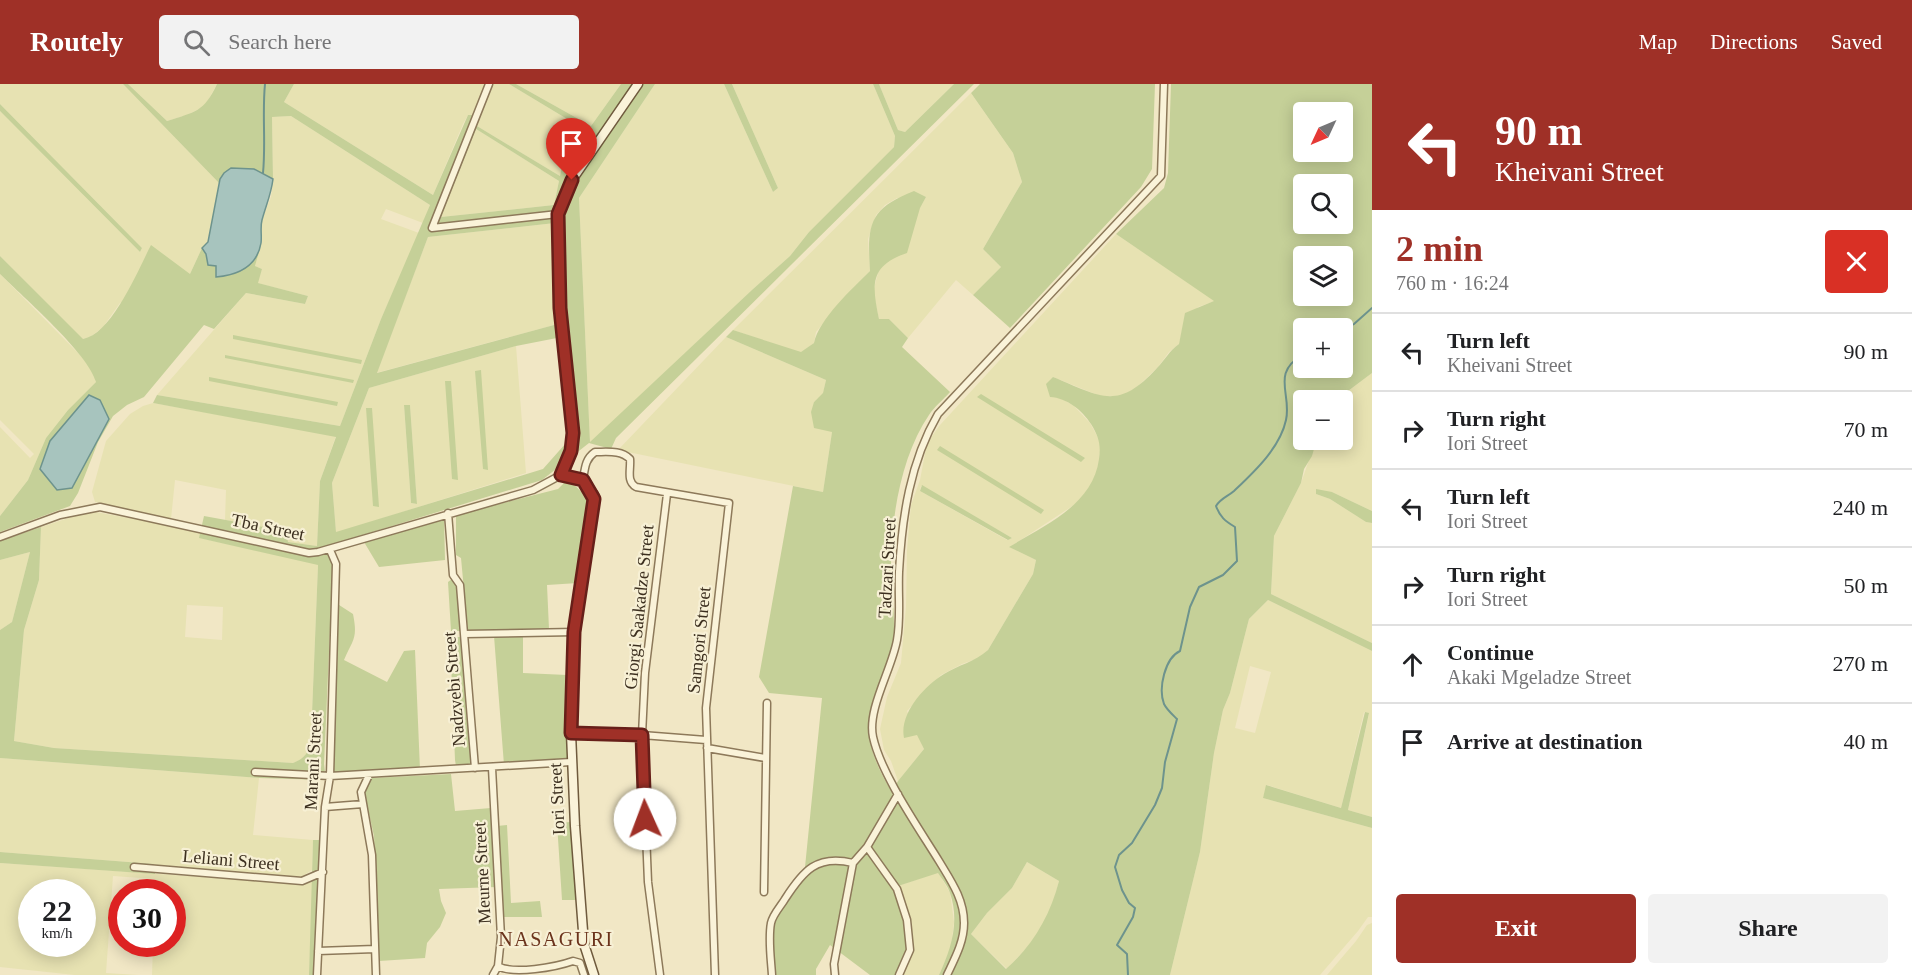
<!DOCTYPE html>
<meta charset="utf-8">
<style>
:root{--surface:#fff;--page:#f2f2f2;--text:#202124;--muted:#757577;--line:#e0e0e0;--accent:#9f3027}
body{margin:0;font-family:Georgia,serif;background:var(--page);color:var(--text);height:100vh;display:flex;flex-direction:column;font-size:22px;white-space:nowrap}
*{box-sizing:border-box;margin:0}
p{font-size:20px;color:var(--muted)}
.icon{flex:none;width:33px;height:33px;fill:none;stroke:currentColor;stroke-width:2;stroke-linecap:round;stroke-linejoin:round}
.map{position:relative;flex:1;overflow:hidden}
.panel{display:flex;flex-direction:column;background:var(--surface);width:540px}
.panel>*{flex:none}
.guide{background:#9f3027;color:#fff;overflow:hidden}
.needle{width:39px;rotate:226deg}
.tools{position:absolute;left:1293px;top:18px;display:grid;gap:12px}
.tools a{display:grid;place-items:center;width:60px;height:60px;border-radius:6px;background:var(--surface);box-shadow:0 3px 15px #0003;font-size:30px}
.speed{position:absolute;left:18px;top:795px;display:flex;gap:12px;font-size:30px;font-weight:700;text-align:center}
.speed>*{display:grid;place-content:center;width:78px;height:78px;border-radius:50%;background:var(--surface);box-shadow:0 3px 15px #0003;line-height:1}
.speed small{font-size:15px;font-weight:400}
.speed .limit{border:9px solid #d22;background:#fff;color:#111}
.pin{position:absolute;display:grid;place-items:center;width:51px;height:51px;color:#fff;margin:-62px -26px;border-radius:50% 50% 50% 0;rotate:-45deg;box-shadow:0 0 6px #0007}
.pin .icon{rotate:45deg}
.me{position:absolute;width:66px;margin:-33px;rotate:358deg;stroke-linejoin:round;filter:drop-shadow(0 0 4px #0008)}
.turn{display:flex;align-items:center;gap:21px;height:126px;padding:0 24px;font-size:27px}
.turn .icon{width:78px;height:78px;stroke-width:2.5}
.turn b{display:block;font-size:42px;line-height:51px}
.round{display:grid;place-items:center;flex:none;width:63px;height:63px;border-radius:6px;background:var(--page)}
.summary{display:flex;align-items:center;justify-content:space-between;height:102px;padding:0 24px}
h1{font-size:36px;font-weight:800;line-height:45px;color:var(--accent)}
.button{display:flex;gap:12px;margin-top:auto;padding:12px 24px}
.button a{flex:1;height:69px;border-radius:6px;background:var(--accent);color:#fff;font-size:24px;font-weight:800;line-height:69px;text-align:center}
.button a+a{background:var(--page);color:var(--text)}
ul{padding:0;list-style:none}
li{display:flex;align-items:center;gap:18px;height:78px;padding:0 24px;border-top:2px solid var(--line)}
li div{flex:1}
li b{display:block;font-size:22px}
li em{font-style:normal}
header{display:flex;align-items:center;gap:36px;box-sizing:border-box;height:84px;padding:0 30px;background:var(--accent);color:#fff}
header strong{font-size:28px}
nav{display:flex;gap:33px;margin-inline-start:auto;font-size:21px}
.search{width:420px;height:54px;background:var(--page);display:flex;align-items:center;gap:15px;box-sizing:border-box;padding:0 21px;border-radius:6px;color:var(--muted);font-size:22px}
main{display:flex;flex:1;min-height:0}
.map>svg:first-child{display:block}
.farmland{fill:#e7e2b2;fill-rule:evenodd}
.green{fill:#c5d098;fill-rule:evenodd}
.water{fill:#a7c4be;stroke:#6d938d;stroke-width:1.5}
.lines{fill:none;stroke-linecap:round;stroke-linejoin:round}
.stream{stroke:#6d938d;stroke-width:2}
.street-casing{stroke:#8d795a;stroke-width:9}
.secondary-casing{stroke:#6f5a3d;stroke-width:11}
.street{stroke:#faf3d9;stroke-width:6}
.secondary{stroke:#faf3d9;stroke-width:8}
.route-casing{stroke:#671f19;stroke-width:15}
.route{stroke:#9f3027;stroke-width:10}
.labels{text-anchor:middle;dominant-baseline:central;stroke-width:4.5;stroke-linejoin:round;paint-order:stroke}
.street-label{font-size:18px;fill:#3c2f1f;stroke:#f7f0d5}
.neighbourhood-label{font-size:20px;letter-spacing:1.5px;fill:#6b331c;stroke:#f7f0d5}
</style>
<header>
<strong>Routely</strong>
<div class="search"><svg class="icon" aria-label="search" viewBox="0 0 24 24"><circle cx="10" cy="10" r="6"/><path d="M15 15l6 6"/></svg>Search here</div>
<nav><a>Map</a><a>Directions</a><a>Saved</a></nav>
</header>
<main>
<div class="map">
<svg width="1372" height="891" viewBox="0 0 1372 891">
<rect width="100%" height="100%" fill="#f1e7c5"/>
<path class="farmland" d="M0 0H123L219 99 208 158 202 164 190 190 120 219 103 243 89 254 82 255 0 172V27L140 168 142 164 0 20Z
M128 0H217L205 22 187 31 167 37Z
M294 0H485L474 31H468L463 40 433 111 284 18Z
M492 0H509L587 47 563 82 560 92 477 42Z
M516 0H621L591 42Z
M655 0H724L773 108 778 104 732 0H873L895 52 894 63 809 148 790 172 753 205 590 359 579 114Z
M879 0H954L905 48 898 46Z
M971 9 1013 69 1022 98 983 165 1001 183 973 211 956 196 908 254 889 235H879L873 208 879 185 890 175 926 113 897 114 885 121 876 131 868 155 870 187 851 206 816 248 814 259 801 269 733 246Z
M291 32 430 121 423 139 386 125 381 135 419 149 381 235 340 342 157 311 246 209 305 220 308 212 257 199 262 185 255 182 261 161V138L271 113 273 95 272 33Z
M476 45 559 97 554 121 441 133Z
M555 139 565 238 376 289 428 153Z
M1116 150 1215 217 1198 223 1182 247 1179 260 1169 268 1158 283 1135 305 1120 312H1100L1053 293 1061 314 1074 322 1090 339 1101 359 1098 386 1092 400 1077 419 1010 463 1036 476 1033 490 988 566 979 574 962 580 941 591 907 627 924 665 898 697 891 677 884 666 880 645 887 613 901 579 906 523 907 466 911 421 920 396 927 359 940 341ZM921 402H922L1012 454 1007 456 920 407Z
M0 190 80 271 93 287 96 298 68 326 46 354 28 396 0 432V343L30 374 34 370 0 336Z
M726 253 826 296 823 310 814 318 832 348 823 408 618 366Z
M516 262 526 389 336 449 332 399 369 304ZM410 321 417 420H416L411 419 404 322Z
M1372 289V427L1332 408 1316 410 1330 415 1366 438 1372 439V559L1271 510 1274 452 1301 399 1316 356H1342V316H1336Z
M153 319 336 352 320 397 317 462 288 458 285 447 225 436 226 406 175 396 171 435 95 418 92 408 106 357 130 330 143 322Z
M90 427 200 447V454L318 480 311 654 309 667 303 675 293 679 54 664 14 657 24 546 39 496 41 443ZM187 521 223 523 222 556 185 553Z
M30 468 12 538 0 546V476Z
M1268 516 1372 567V733L1348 726 1369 630 1364 628 1341 724 1267 701 1263 714 1372 744V833H1368L1358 847 1320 891H1170L1200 768 1214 669 1223 626 1230 609 1249 535ZM1250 582 1271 588 1255 649 1235 644Z
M0 674 259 694 253 751 313 756 312 786 300 794 154 783V780L0 768Z
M1027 778 1059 797 1053 820 1041 844 1030 860 1007 885 971 850 987 829 1012 804Z
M0 779 305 800 313 797 309 891H152L153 860H172V808H155V795L113 792 106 889 138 891H75L0 883ZM32 808H82V860H32Z
M938 788 950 809 954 838 951 864 939 891H902L911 857 898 802Z
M1372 839V891H1327L1356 857 1367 841Z"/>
<path class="green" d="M123 0H128L167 37C195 28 204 28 217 0H294L284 18 433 111 468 31H481L477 42 560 92 562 82 587 47 509 0H516L591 42 621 0H655L579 114 590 358 753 205 790 172 809 148 894 63 895 52 873 0H879L898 46 905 48 954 0H974L616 354 611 365 589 359 542 396 317 465 318 472 328 470 333 478 324 680 326 696 259 694 0 674V546L12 538 30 468 0 476V457L41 443 39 496 24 546 14 657 54 664 293 679C306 674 309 668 311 654L318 481 199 454 204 432 286 447 288 458 317 462 320 397 336 353 153 319 157 311 340 342 381 235 430 121 291 32 272 33 273 95 254 85 232 84 220 95 219 99ZM476 45 559 97 554 121 441 133ZM555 139 565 238 377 289 428 153ZM567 252 573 335 566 359 543 385 336 448 332 399 369 304 516 262Z
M724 0H732L778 104 773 108Z
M980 0H1155L1152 85 1141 103 1010 244 973 211 1001 183 983 165 1022 98 1013 69 971 9Z
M1171 0H1372V289L1336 316H1304V356H1316V358L1312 372 1304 385 1301 399 1274 452 1271 510 1372 559V567L1268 516 1249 535 1230 609 1223 626 1214 669 1200 768 1170 891H939C951 865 960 838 950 809 948 802 942 795 938 789L898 802 913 865 902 891H870L830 861 816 885V891H774V841L776 833 810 786 805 783 822 614 769 609 759 593 793 402 823 408 832 348 814 344 811 328 814 318 823 309 826 296 726 253 733 246 801 268 814 259C819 235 852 205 870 187 867 140 869 125 914 107L926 113 920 124 907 169C869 182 872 201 879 235H889L908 254 902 263 950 308C943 316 934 323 929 331 900 373 890 440 891 490 892 514 896 538 893 562 890 581 880 597 874 614 861 648 874 679 892 708L898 697 924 665 917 651 904 654C899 630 924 602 944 590 958 581 975 578 988 566L1033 490 1036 476 1009 463C1045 441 1093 421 1099 375 1101 361 1099 353 1091 340 1082 326 1067 314 1050 313L1046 300 1053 293C1100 312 1117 328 1157 284 1165 276 1169 267 1179 260L1185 229 1214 217 1116 150 1164 104 1168 89ZM1304 28H1342V68H1304ZM1304 100H1342V140H1304ZM1304 172H1342V212H1304ZM1304 244H1342V284H1304ZM1027 778 1059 797C1050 832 1033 861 1006 885L971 850 987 829 1012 804Z
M0 20 142 164 140 168 0 27Z
M151 161 190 190 202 164 206 170 208 181 216 182V193L253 177 261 161 255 182 262 185 258 199 308 212 305 220 246 209 214 245 204 241 144 313 127 321 113 332 98 358 78 409 70 422 0 448V432L28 396 46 354 68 326 96 298C88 269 24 214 0 190V172L83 255C112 250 138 186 151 161ZM105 343 72 404 57 406 40 385 44 377Z
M233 251 362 276 361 280 233 255Z
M225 271 354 296 353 299 225 274Z
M481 286 488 386 483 385 475 287Z
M209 293 338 318 337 322 209 297Z
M445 297H451L458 396 452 395Z
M981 310 1085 374 1081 378 977 313Z
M404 321H410L417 420 411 419Z
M366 324H372L379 423 373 422Z
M940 362 1044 426 1041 430 937 366Z
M568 395 591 417 578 499 547 501 549 545 468 549 461 474 456 471V431L558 405Z
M922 401 1012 454 1008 456 920 407Z
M1316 405 1332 408 1372 427V439L1366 438 1330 415 1316 410Z
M444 434 445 476 379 483 364 458Z
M452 495 457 501 462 547H451L448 498Z
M336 519 353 530C358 555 353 555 344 576L387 598 404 567 415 566 420 686 333 690Z
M523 551V589L567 591 566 645 569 675 504 681 494 552Z
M450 553H462L472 679C468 683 462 683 456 682L455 676Z
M1365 628 1369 629 1348 726 1372 733V744L1263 714 1266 701 1341 724Z
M451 690 455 727 491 724 496 803 439 805 441 817 446 829 440 843 427 859 425 874 379 877 374 752 365 711V703L372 694Z
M570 738 576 816H562L557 739Z
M507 741 511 819 540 817 542 833H502L497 742Z
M313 756H320V794L313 891H309Z
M0 768 154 780 155 790 0 779Z"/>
<path class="water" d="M231 84 254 85 273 95C271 111 266 121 262 136 260 143 262 152 261 159 257 183 237 191 216 193V182L208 181 206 170 202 164 208 158 220 95 224 89Z
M89 311 100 316 109 335 72 404 57 406 40 385 50 357Z"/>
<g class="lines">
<path class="stream" d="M263 89C266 59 262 30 265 0
M1342 247 1354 240 1372 224
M1128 891 1127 870 1117 861 1133 833 1135 824 1129 819 1122 806 1115 783 1119 771 1132 759 1155 721 1162 704 1165 678 1177 635C1173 631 1167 626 1164 620 1158 604 1165 574 1180 567L1190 523 1199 503 1223 491 1237 477 1235 443C1225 437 1220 433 1216 422 1221 414 1227 413 1234 407 1254 388 1280 364 1286 336 1292 309 1270 289 1304 270"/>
<g class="street-casing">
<path id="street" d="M489 0 432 144 558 130
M583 396C585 384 585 375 595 368 608 368 621 366 630 375 631 386 626 397 636 403L729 419 706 624 715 891
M448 429 453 491 460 501 475 684
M0 453 60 431 100 423 309 469 318 468 533 406 561 391
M465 550 575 548
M571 649 642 651 706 656
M707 664 765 674
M492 684 501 853 498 882 493 891
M255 688 330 692 571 678
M369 691 361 708 372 771 376 891
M325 723 363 720
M867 763 897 805 907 836 910 866 899 891
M134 783 302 797 323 788
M764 808 767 619
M318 867 375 865
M498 882C513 891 556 883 573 877L580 879 584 891
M317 891 325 723 330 692 336 480 330 466
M660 891 648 798 642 651 645 589 667 410
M772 891C771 875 768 855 771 839 773 830 781 822 785 815 803 787 817 770 853 779
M835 891 834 880 853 779 867 763 898 710
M947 891C955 874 964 858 964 839 964 815 951 797 939 777 918 743 881 690 873 653 867 625 892 585 897 556 901 534 898 511 899 488 902 433 910 378 938 330L1161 92 1164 0"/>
</g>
<g class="secondary-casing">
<path id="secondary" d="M594 891 584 860 575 742 571 649 575 548 594 415V411L583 396 561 391 571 367 573 349 560 224 558 130 572 96 638 0"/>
</g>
<use href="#street" class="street"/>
<use href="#secondary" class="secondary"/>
</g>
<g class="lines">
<g class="route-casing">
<path id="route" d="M572 96 558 130 560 224 573 349 571 367 561 391 583 396 594 415 574 548 571 649 642 651 645 735"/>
</g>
<use href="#route" class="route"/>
</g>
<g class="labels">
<g class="street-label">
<text transform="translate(268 443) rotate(12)">Tba Street</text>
<text transform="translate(887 484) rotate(-87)">Tadzari Street</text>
<text transform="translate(639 523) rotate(-84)">Giorgi Saakadze Street</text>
<text transform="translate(699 556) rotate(-84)">Samgori Street</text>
<text transform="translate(454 605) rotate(-95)">Nadzvebi Street</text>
<text transform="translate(313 677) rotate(-87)">Marani Street</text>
<text transform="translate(557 715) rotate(-93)">Iori Street</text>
<text transform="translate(231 776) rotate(5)">Leliani Street</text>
<text transform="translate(482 789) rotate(-93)">Meurne Street</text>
</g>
<g class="neighbourhood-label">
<text x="556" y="855">NASAGURI</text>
</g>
</g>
</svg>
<div class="tools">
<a><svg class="needle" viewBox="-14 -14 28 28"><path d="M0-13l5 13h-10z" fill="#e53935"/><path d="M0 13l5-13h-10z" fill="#757577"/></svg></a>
<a><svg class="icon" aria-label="search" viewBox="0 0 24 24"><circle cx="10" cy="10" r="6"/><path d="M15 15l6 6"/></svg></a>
<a><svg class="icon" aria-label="layers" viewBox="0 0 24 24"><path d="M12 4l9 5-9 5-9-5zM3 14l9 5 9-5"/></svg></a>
<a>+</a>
<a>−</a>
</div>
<div class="speed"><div>22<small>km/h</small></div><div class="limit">30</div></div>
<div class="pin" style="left:572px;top:96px;background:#d93025"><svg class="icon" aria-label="arrive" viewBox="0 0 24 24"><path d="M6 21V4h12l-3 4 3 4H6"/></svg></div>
<svg class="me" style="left:645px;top:735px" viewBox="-20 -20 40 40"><circle r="19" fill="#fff"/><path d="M0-13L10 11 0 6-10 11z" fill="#9f3027"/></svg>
</div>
<section class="panel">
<div class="guide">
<div class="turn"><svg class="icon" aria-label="left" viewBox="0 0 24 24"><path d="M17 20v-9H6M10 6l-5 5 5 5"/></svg><div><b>90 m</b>Kheivani Street</div></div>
</div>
<div class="summary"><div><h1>2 min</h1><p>760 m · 16:24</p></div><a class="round" style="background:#d93025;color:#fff"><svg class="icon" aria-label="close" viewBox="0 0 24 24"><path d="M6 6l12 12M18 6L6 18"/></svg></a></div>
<ul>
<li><svg class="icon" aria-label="left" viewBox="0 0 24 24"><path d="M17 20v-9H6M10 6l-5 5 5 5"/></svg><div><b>Turn left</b><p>Kheivani Street</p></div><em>90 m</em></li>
<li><svg class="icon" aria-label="right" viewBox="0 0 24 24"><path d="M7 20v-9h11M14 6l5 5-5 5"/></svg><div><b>Turn right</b><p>Iori Street</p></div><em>70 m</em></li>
<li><svg class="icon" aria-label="left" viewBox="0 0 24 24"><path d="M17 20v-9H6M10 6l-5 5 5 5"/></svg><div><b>Turn left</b><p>Iori Street</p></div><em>240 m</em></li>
<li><svg class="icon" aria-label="right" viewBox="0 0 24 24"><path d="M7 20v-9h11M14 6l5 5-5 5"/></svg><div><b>Turn right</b><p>Iori Street</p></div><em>50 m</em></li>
<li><svg class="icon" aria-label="ahead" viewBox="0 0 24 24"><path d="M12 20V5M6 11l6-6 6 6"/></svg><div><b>Continue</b><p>Akaki Mgeladze Street</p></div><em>270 m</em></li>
<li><svg class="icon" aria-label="arrive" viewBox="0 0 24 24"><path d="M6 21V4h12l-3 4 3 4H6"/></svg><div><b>Arrive at destination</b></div><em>40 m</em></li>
</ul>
<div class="button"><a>Exit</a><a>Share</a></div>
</section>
</main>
